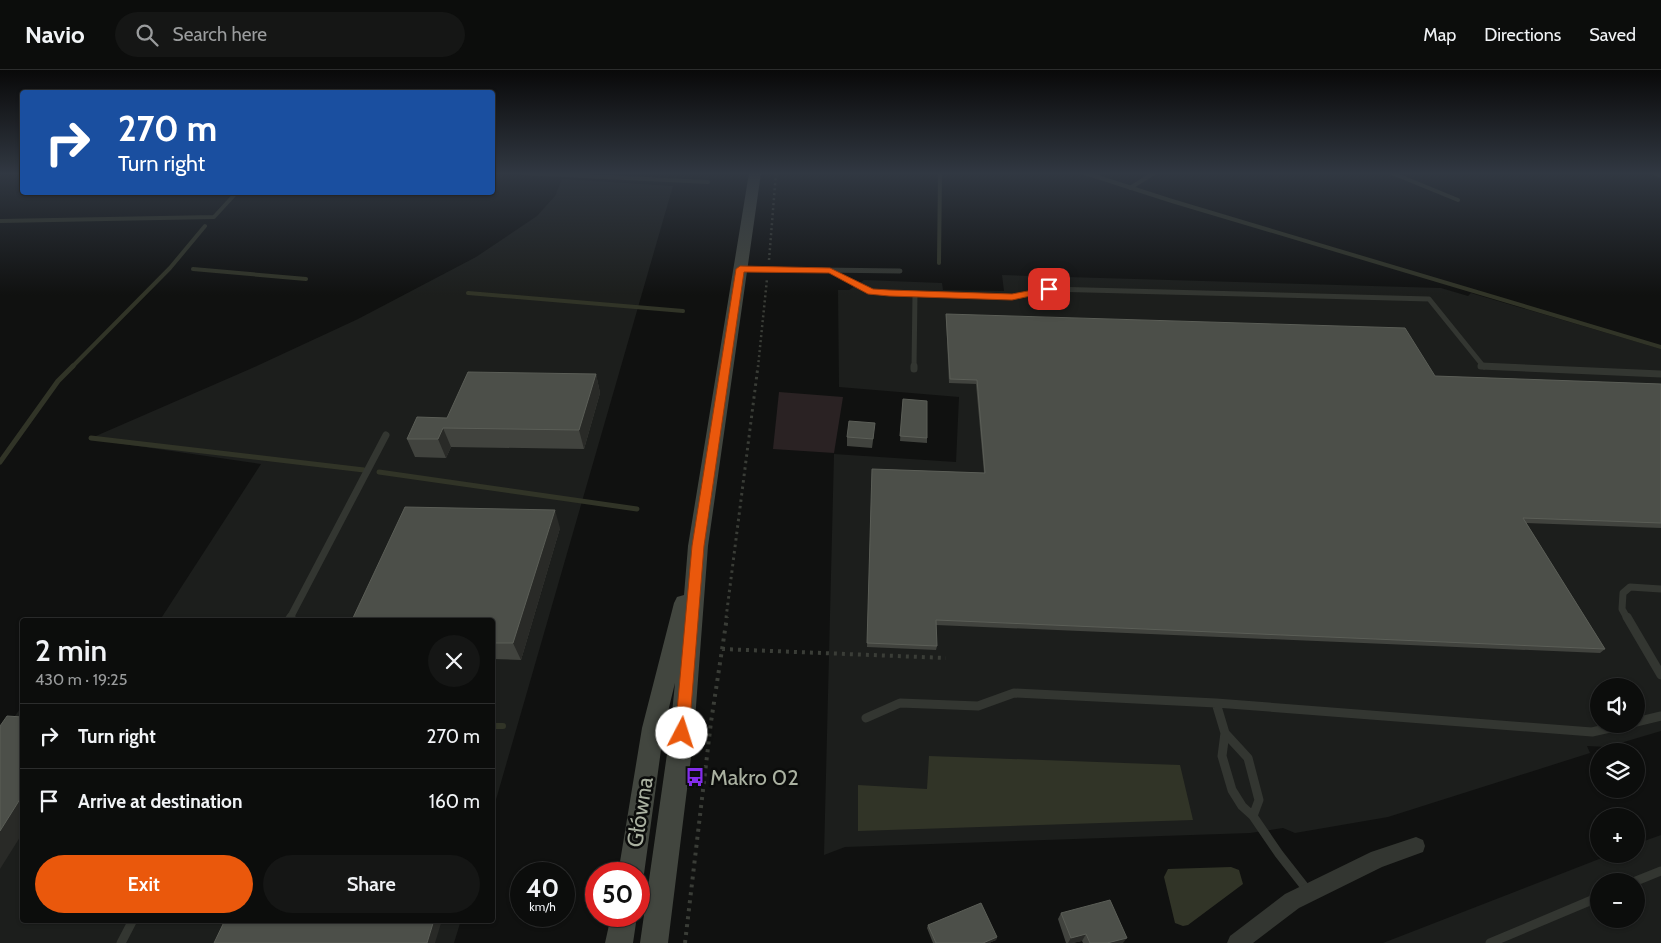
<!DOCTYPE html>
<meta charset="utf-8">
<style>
:root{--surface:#0c0d0c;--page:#151615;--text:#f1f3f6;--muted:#9a9c9d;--line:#2c2d2d;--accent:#ea580c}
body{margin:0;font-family:Cabin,sans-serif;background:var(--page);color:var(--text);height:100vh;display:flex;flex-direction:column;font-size:19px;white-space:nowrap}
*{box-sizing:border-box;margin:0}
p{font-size:16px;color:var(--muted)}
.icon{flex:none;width:28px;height:28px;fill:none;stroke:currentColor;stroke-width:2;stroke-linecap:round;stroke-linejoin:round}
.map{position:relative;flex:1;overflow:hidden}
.details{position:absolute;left:20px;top:548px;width:475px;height:305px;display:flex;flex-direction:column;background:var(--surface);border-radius:5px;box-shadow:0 1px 4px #0004,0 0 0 1px var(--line)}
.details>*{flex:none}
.banner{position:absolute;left:20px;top:20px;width:475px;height:105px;border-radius:5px;box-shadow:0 1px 4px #0004,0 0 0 1px var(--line);background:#1a4fa0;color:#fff;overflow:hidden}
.fabs{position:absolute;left:1590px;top:608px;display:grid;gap:10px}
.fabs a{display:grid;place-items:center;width:55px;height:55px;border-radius:50%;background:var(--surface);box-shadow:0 1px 4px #0004,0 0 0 1px var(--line);font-size:25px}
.speed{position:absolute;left:510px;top:792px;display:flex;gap:10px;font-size:25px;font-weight:700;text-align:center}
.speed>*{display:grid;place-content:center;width:65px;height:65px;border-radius:50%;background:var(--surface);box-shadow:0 1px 4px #0004,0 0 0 1px var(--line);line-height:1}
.speed small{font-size:12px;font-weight:400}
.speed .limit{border:8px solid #d22;background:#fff;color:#111}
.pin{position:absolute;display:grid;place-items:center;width:42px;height:42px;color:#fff;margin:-21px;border-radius:10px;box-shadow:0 2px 8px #0006}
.me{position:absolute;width:55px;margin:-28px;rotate:5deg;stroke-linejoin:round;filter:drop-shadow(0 0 4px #0008)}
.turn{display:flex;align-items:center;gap:18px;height:105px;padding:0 15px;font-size:22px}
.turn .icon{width:65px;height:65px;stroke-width:2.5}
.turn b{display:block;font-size:35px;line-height:42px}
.round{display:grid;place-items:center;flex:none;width:52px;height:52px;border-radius:26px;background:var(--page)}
.overview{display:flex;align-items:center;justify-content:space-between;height:85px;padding:0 15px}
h1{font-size:30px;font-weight:600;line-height:38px}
.primary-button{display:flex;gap:10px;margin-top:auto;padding:10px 15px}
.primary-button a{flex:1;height:58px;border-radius:30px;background:var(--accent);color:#fff;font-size:20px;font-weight:600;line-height:58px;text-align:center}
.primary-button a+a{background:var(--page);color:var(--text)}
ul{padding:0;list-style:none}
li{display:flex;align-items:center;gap:15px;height:65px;padding:0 15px;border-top:1px solid var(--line)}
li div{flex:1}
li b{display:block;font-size:19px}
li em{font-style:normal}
header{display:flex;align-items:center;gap:30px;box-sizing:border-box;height:70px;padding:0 25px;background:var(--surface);border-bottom:1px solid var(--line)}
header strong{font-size:24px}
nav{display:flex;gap:28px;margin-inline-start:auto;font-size:18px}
.search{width:350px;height:45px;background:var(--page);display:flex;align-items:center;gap:12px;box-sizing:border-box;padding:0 18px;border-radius:28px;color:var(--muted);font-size:19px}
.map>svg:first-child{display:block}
.built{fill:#1c1e1c;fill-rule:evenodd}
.green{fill:#2a2223}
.water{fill:#313427}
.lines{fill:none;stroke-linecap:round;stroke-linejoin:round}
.stream-far2{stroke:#313427;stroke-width:4}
.stream-far1{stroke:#313427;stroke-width:5}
.stream{stroke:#313427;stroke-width:6}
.path-far2{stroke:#3a3d37;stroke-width:2.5;stroke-dasharray:2 3;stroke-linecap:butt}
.path-far1{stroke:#3a3d37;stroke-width:3;stroke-dasharray:2.5 4;stroke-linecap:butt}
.path{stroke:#3a3d37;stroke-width:4;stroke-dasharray:3 5;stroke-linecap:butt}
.service-far2{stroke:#333631;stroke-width:5}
.service-far1{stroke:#333631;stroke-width:7}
.service{stroke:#333631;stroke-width:9}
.minor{fill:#333631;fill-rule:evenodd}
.secondary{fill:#42463f;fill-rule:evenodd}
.wall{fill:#41433e}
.shaded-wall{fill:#292a27}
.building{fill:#4c4f49;stroke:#5b5e57}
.route{fill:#ea580c;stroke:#983908}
.labels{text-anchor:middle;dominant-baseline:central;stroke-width:5;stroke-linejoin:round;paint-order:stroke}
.near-poi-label{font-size:22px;fill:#aab1a1;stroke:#0b0c0b;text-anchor:start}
.near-street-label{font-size:22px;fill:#aab1a1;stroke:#0b0c0b}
</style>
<header>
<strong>Navio</strong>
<div class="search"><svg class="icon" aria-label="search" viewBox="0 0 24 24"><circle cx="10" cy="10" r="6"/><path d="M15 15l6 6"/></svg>Search here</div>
<nav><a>Map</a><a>Directions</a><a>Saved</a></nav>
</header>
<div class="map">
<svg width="1661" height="873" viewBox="0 0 1661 873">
<rect width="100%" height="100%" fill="#101110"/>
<path class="built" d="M562 109 673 116 493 740 492 550H160L261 394 89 369 250 299 358 249 476 187 537 146 555 126Z
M1002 205 1441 218 1468 226 1471 223 1661 279V661L1607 677 1587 676 1590 683 1388 747 1295 763 1283 758 1250 763 845 777 824 785 834 384 956 392 959 327 839 317 838 220H849L864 210 942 213 943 220 1004 221ZM1599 616H1636V654H1599Z
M22 638V850H461L454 873H0V666L20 639Z
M1661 765V873H1383L1612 784H1636V774ZM1599 811H1636V849H1599Z"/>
<path class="green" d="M779 322 843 327 834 383 773 379Z"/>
<path class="water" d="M929 686 1180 695 1193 750 858 761V715L927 719Z
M1231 797 1239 800 1243 814 1188 855 1183 856 1175 853 1164 807 1168 799Z"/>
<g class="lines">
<path class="stream-far2" d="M522 103 708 112
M1085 103 1172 131 1661 277
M1392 103 1458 130
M1654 103 1661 106
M1130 118 1154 103
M0 151 214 147 237 122
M939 193 940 103
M193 199 306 209
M468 223 683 241
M72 297 170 198 205 156"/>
<path class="stream-far1" d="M91 368 364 400
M0 392 58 311 73 296
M379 402 637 439"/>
<path class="stream" d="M492 656H503"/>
<path class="path-far2" d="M769 190 776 103
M758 297 767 209"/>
<path class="path-far1" d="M726 548 758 296"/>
<path class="path" d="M722 579 946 588
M685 873 711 652 727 547"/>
<path class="service-far2" d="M740 199 900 201
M831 201 871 222 915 224
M914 297 915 224 1012 227 1049 219 1429 229 1484 297"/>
<path class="service-far1" d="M1481 296 1661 304
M914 299V296
M290 548 386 365
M1627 548 1622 539 1623 523 1630 517 1661 519"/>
<path class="service" d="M1627 547 1661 605
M289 550 291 547
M1216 633 1225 663 1222 686 1232 720 1242 736 1253 746 1279 784 1308 821
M866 648 900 633 978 636 1014 623 1216 633 1592 662 1628 654
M1636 652 1661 646
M1225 663 1248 688 1259 730 1253 746
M1636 811 1661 801
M121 873 133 850
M1490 873 1599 827"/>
<path class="minor" d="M1416 767 1423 770 1425 776 1423 782 1382 797 1299 838 1253 873H1227L1230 866 1285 824 1371 782Z"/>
<path class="secondary" d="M749 103H761L708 476 694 663 668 873H640L670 663 675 613 664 658 644 804 639 814V804H618L642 658 674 533 677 527 684 525 688 476Z
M611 846H637L633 873H605Z"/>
</g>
<path class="wall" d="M946 244 1435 306 1661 314V458L1526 453 1605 579 1600 583 936 555 937 576 936 580 867 577 872 399 984 403 976 314 949 313 946 248Z
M596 304 600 323 584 379 451 377 446 388 415 387 407 369 447 348Z
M903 329 927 368V373L900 371Z
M874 363 872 378 847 376V367Z
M560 458 521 590 492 589V550Z
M1061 843 1123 873H1083L1082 871 1072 873H1066L1058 849Z
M928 855 997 867 996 870 989 873H933L927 858Z"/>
<path class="shaded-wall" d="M596 304 600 323 584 379 579 360Z
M443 358 451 377 446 388 438 369Z
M555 440 560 458 521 590 513 573Z
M22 726V764L0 799V761Z
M434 850H442L435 873H427Z
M1086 864 1082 871 1072 873H1068L1071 868Z
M997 867 996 870 989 873H983Z
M1127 868 1123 873H1107Z"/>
<path class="building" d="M946 244 1405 258 1435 306 1661 314V453L1523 448 1605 579 936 550 937 576 867 573 872 399 985 403 977 310 950 309Z
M468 302 596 304 579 360 443 358 438 369H407L417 347 447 348Z
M903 329 927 331V368L900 366Z
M849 351 875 353 873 369 847 367Z
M405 437 555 440 513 573H492V550H352Z
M7 646 22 647V726L0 761V656Z
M1110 830 1127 868 1107 873H1090L1086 864 1071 868 1061 843Z
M981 833 997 867 983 873H936L928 855Z
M225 850H434L427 873H214Z"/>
<linearGradient id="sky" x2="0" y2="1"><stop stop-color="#090909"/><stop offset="0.46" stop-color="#313842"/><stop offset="1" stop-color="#313842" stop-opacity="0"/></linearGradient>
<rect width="1661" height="225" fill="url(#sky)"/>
<path class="route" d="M740 196 830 198 873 219 889 220 1012 224 1049 217 1053 219 1049 222 1012 230 889 226 868 224 829 203 744 202 704 476 689 663 687 667 682 669 677 667 675 663 692 476 736 199Z"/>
<defs>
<g id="bus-bare" transform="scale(1.5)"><path d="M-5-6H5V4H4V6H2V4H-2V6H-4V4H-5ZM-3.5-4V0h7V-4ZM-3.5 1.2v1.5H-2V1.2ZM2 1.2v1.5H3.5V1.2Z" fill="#842deb" stroke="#0b0c0b" stroke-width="2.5" paint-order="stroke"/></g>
</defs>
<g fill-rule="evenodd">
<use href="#bus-bare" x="695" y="707"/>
</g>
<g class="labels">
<g class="near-poi-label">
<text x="710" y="707">Makro 02</text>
</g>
<g class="near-street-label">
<text transform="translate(640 742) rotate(-81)">Główna</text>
</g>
</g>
</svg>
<div class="fabs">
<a><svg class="icon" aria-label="sound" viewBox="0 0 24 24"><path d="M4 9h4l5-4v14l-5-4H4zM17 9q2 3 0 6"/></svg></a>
<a><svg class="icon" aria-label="layers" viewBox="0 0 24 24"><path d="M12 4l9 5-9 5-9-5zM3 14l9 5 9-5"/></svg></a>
<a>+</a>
<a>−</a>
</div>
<div class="speed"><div>40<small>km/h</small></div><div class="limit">50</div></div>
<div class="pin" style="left:1049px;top:219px;background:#d93025"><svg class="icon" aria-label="arrive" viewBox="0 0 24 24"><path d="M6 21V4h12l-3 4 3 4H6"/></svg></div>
<svg class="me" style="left:682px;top:663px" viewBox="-20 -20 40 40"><circle r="19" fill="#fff"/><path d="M0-13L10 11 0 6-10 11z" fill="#ea580c"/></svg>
<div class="banner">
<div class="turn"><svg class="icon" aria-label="right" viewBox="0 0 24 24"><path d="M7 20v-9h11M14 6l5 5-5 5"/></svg><div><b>270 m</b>Turn right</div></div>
</div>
<section class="details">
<div class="overview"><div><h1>2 min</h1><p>430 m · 19:25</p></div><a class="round"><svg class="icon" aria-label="close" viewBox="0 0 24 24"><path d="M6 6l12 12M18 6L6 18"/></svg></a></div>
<ul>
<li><svg class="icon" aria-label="right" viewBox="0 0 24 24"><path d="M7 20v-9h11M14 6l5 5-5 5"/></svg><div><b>Turn right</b></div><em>270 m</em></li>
<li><svg class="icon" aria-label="arrive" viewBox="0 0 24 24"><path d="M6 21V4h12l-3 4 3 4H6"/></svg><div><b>Arrive at destination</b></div><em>160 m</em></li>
</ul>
<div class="primary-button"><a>Exit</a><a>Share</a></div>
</section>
</div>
